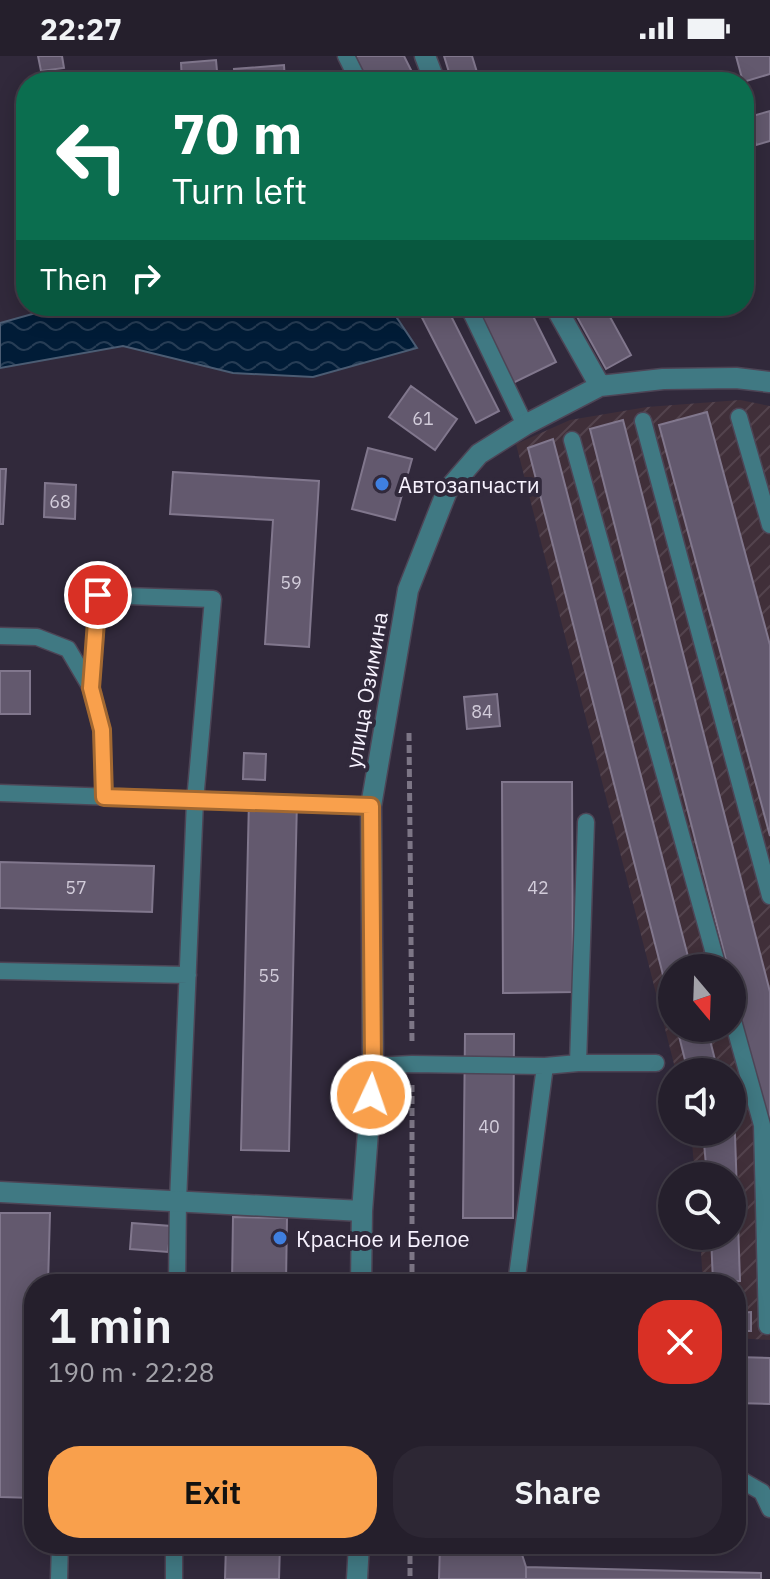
<!DOCTYPE html>
<meta charset="utf-8">
<style>
:root{--surface:#251f2c;--page:#2d2734;--text:#f1f3f6;--muted:#a3a2a9;--line:#423d48;--accent:#f9a04c}
body{margin:0;font-family:"IBM Plex Sans",sans-serif;background:var(--page);color:var(--text);height:100vh;display:flex;flex-direction:column;font-size:30px;white-space:nowrap}
*{box-sizing:border-box;margin:0}
p{font-size:26px;color:var(--muted)}
.icon{flex:none;width:44px;height:44px;fill:none;stroke:currentColor;stroke-width:2;stroke-linecap:round;stroke-linejoin:round}
.map{position:relative;flex:1;overflow:hidden}
.panel{position:absolute;left:24px;top:1218px;width:722px;height:280px;display:flex;flex-direction:column;background:var(--surface);border-radius:32px;box-shadow:0 4px 20px #0003,0 0 0 2px var(--line)}
.panel>*{flex:none}
.top-card{position:absolute;left:16px;top:16px;width:738px;height:244px;border-radius:32px;box-shadow:0 4px 20px #0003,0 0 0 2px var(--line);background:#0b6e4f;color:#fff;overflow:hidden}
.needle{width:52px;rotate:161deg}
.controls{position:absolute;left:658px;top:898px;display:grid;gap:16px}
.controls a{display:grid;place-items:center;width:88px;height:88px;border-radius:50%;background:var(--surface);box-shadow:0 4px 20px #0003,0 0 0 2px var(--line);font-size:40px}
.pin{position:absolute;display:grid;place-items:center;width:68px;height:68px;color:#fff;margin:-34px;border:4px solid #fff;border-radius:50%;box-shadow:0 2px 8px #0007}
.me{position:absolute;width:88px;margin:-44px;rotate:3deg;stroke-linejoin:round;filter:drop-shadow(0 0 6px #0008)}
.turn{display:flex;align-items:center;gap:28px;height:168px;padding:0 24px;font-size:36px}
.turn .icon{width:104px;height:104px;stroke-width:2.5}
.turn b{display:block;font-size:56px;line-height:68px}
.then{display:flex;align-items:center;height:76px;padding:0 24px;background:#0003;gap:16px;font-size:30px}
.round{display:grid;place-items:center;flex:none;width:84px;height:84px;border-radius:32px;background:var(--page)}
.overview{display:flex;align-items:center;justify-content:space-between;height:136px;padding:0 24px}
h1{font-size:48px;font-weight:600;line-height:60px}
.cta{display:flex;gap:16px;margin-top:auto;padding:16px 24px}
.cta a{flex:1;height:92px;border-radius:32px;background:var(--accent);color:#111;font-size:32px;font-weight:600;line-height:92px;text-align:center}
.cta a+a{background:var(--page);color:var(--text)}
.status{display:flex;justify-content:space-between;align-items:center;height:56px;padding:0 40px;background:var(--surface);direction:ltr}
.status svg{height:22px;fill:currentColor}
.map>svg:first-child{display:block}
.industrial{fill:url(#industrial-furrows);fill-rule:evenodd}
.water{fill:url(#water-waves);stroke:#4b5c73;stroke-width:2}
.building{fill:#63596e;stroke:#81778d;stroke-width:2}
.lines{fill:none;stroke-linecap:round;stroke-linejoin:round}
.service-casing{stroke:#4d4556;stroke-width:19}
.minor-casing{stroke:#4d4556;stroke-width:23}
.path{stroke:#7d7686;stroke-width:5;stroke-dasharray:8 4;stroke-linecap:butt}
.service{stroke:#407983;stroke-width:16}
.minor{stroke:#407983;stroke-width:20}
.route-casing{stroke:#a26831;stroke-width:20}
.route{stroke:#f9a04c;stroke-width:14}
.shop-dot{fill:#3f7fe0;stroke:#31293b;stroke-width:3}
.labels{text-anchor:middle;dominant-baseline:central;stroke-width:8;stroke-linejoin:round;paint-order:stroke}
.number-label{font-size:18px;fill:#d2ccda}
.poi-label{font-size:22px;fill:#f7f2fe;stroke:#31293b;text-anchor:start}
.street-label{font-size:22px;fill:#f7f2fe;stroke:#31293b}
</style>
<div class="status"><b>22:27</b><svg viewBox="0 0 49 12"><path d="M0 12V9h3v3zM5 12V6h3v6zM10 12V3h3v9zM15 12V0h3v12zM26 1h20v11H26zM47 4h2v5h-2z"/></svg></div>
<div class="map">
<svg width="770" height="1523" viewBox="0 0 770 1523">
<defs>
<pattern id="industrial-furrows" width="10" height="10" patternUnits="userSpaceOnUse" patternTransform="scale(2)"><rect width="10" height="10" fill="#402f39"/><path d="M-1 1l2-2M0 10L10 0M9 11l2-2" fill="none" stroke="#53434d"/></pattern>
<pattern id="water-waves" width="16" height="10" patternUnits="userSpaceOnUse" patternTransform="scale(2)"><rect width="16" height="10" fill="#011c37"/><path d="M0 5q4-4 8 0t8 0" fill="none" stroke="#273d55"/></pattern>
</defs>
<rect width="100%" height="100%" fill="#31293b"/>
<path class="industrial" d="M740 344 770 350V1284L736 1282V1228H703L700 1180H732V1120H695L691 1076H732V1016H676L516 388 570 364 647 351ZM672 912H732V972H672Z"/>
<path class="water" d="M61 250H389L417 292 313 321 233 317 123 290 0 312V267Z"/>
<path class="building" d="M38 0H62L64 12 41 15Z
M357 0H404L417 26H363L351 3Z
M444 0H472L480 26H452Z
M736 0H770V18L743 26Z
M216 4 218 26H182L181 7Z
M284 9 285 26H235L234 13Z
M123 16V26H85V18Z
M770 55V85L756 89 749 61Z
M416 250H446L499 355 476 367Z
M475 250H528L556 306 513 327Z
M571 250H604L631 299 606 313Z
M411 330 457 363 435 394 389 361Z
M707 356 770 589V780L659 369Z
M623 364 770 936V1076L732 928V912H728L590 373Z
M553 383 691 912H672V954L528 392Z
M368 392 412 403 395 464 352 453Z
M0 413H6L3 468H0Z
M173 416 319 425 309 591 265 588 273 464 170 458Z
M45 427 76 429 75 463 44 461Z
M0 615H30V658H0Z
M497 638 500 670 467 673 464 641Z
M244 697 266 698 265 724 243 723Z
M502 726H572L573 936 503 937Z
M249 743 297 744 289 1095 241 1094Z
M0 806 154 810 152 856 0 852Z
M677 972H707L718 1016H688Z
M465 978H514L513 1162H463Z
M732 1068 735 1079 740 1225 713 1226 711 1180H732V1120H707L703 1076H732Z
M0 1157H50L48 1228H34V1442L0 1441Z
M233 1161 287 1162 286 1228H232Z
M132 1167 171 1170 168 1196 130 1193Z
M751 1256V1275H736V1257Z
M736 1301 770 1302V1348L736 1347Z
M226 1488H280L279 1523H225Z
M440 1488 519 1489 526 1511V1523H439Z
M526 1511 761 1517V1523H526Z"/>
<g class="lines">
<g class="service-casing">
<path id="service" d="M346 0 359 26
M468 250 525 369
M739 361 770 469
M643 365 770 840
M572 384 718 912
M0 580 37 581 68 593 91 632 102 674 104 741
M91 632 98 539 213 543 195 745 178 1145 177 1228
M0 737 371 750
M0 915 188 919
M732 961 762 1069 767 1270
M578 1007 586 766
M373 1010 412 1008 545 1010 578 1007H656
M516 1228 545 1010
M736 1421 762 1436 770 1453
M59 1523 60 1488
M174 1523V1488"/>
</g>
<g class="minor-casing">
<path id="minor" d="M425 0 435 26
M555 250 600 330
M0 1136 362 1155
M361 1228 362 1155 373 1010 371 750 408 534 447 435 479 398 525 369 600 330 663 323 736 322 770 326
M357 1523 359 1488"/>
</g>
<path class="path" d="M409 677 412 987
M412 1228V1029
M410 1488V1523"/>
<use href="#service" class="service"/>
<use href="#minor" class="minor"/>
</g>
<g class="lines">
<g class="route-casing">
<path id="route" d="M98 539 91 632 102 674 104 741 371 750 373 1010 371 1039"/>
</g>
<use href="#route" class="route"/>
</g>
<g class="shop-dot">
<circle cx="382" cy="428" r="8"/>
<circle cx="280" cy="1182" r="8"/>
</g>
<g class="labels">
<g class="number-label">
<text x="423" y="362">61</text>
<text x="60" y="445">68</text>
<text x="291" y="526">59</text>
<text x="482" y="655">84</text>
<text x="76" y="831">57</text>
<text x="538" y="831">42</text>
<text x="269" y="919">55</text>
<text x="489" y="1070">40</text>
</g>
<g class="poi-label">
<text x="398" y="428">Автозапчасти</text>
<text x="296" y="1182">Красное и Белое</text>
</g>
<g class="street-label">
<text transform="translate(366 634) rotate(-80)">улица Озимина</text>
</g>
</g>
</svg>
<div class="controls">
<a><svg class="needle" viewBox="-14 -14 28 28"><path d="M0-13l5 13h-10z" fill="#e53935"/><path d="M0 13l5-13h-10z" fill="#a3a2a9"/></svg></a>
<a><svg class="icon" aria-label="sound" viewBox="0 0 24 24"><path d="M4 9h4l5-4v14l-5-4H4zM17 9q2 3 0 6"/></svg></a>
<a><svg class="icon" aria-label="search" viewBox="0 0 24 24"><circle cx="10" cy="10" r="6"/><path d="M15 15l6 6"/></svg></a>
</div>
<div class="pin" style="left:98px;top:539px;background:#d93025"><svg class="icon" aria-label="arrive" viewBox="0 0 24 24"><path d="M6 21V4h12l-3 4 3 4H6"/></svg></div>
<svg class="me" style="left:371px;top:1039px" viewBox="-20 -20 40 40"><circle r="17" fill="#f9a04c" stroke="#fff" stroke-width="3"/><path d="M0-11L8 9 0 5-8 9z" fill="#fff"/></svg>
<div class="top-card">
<div class="turn"><svg class="icon" aria-label="left" viewBox="0 0 24 24"><path d="M17 20v-9H6M10 6l-5 5 5 5"/></svg><div><b>70 m</b>Turn left</div></div>
<div class="then">Then<svg class="icon" aria-label="right" viewBox="0 0 24 24"><path d="M7 20v-9h11M14 6l5 5-5 5"/></svg></div>
</div>
<section class="panel">
<div class="overview"><div><h1>1 min</h1><p>190 m · 22:28</p></div><a class="round" style="background:#d93025;color:#fff"><svg class="icon" aria-label="close" viewBox="0 0 24 24"><path d="M6 6l12 12M18 6L6 18"/></svg></a></div>
<div class="cta"><a>Exit</a><a>Share</a></div>
</section>
</div>
